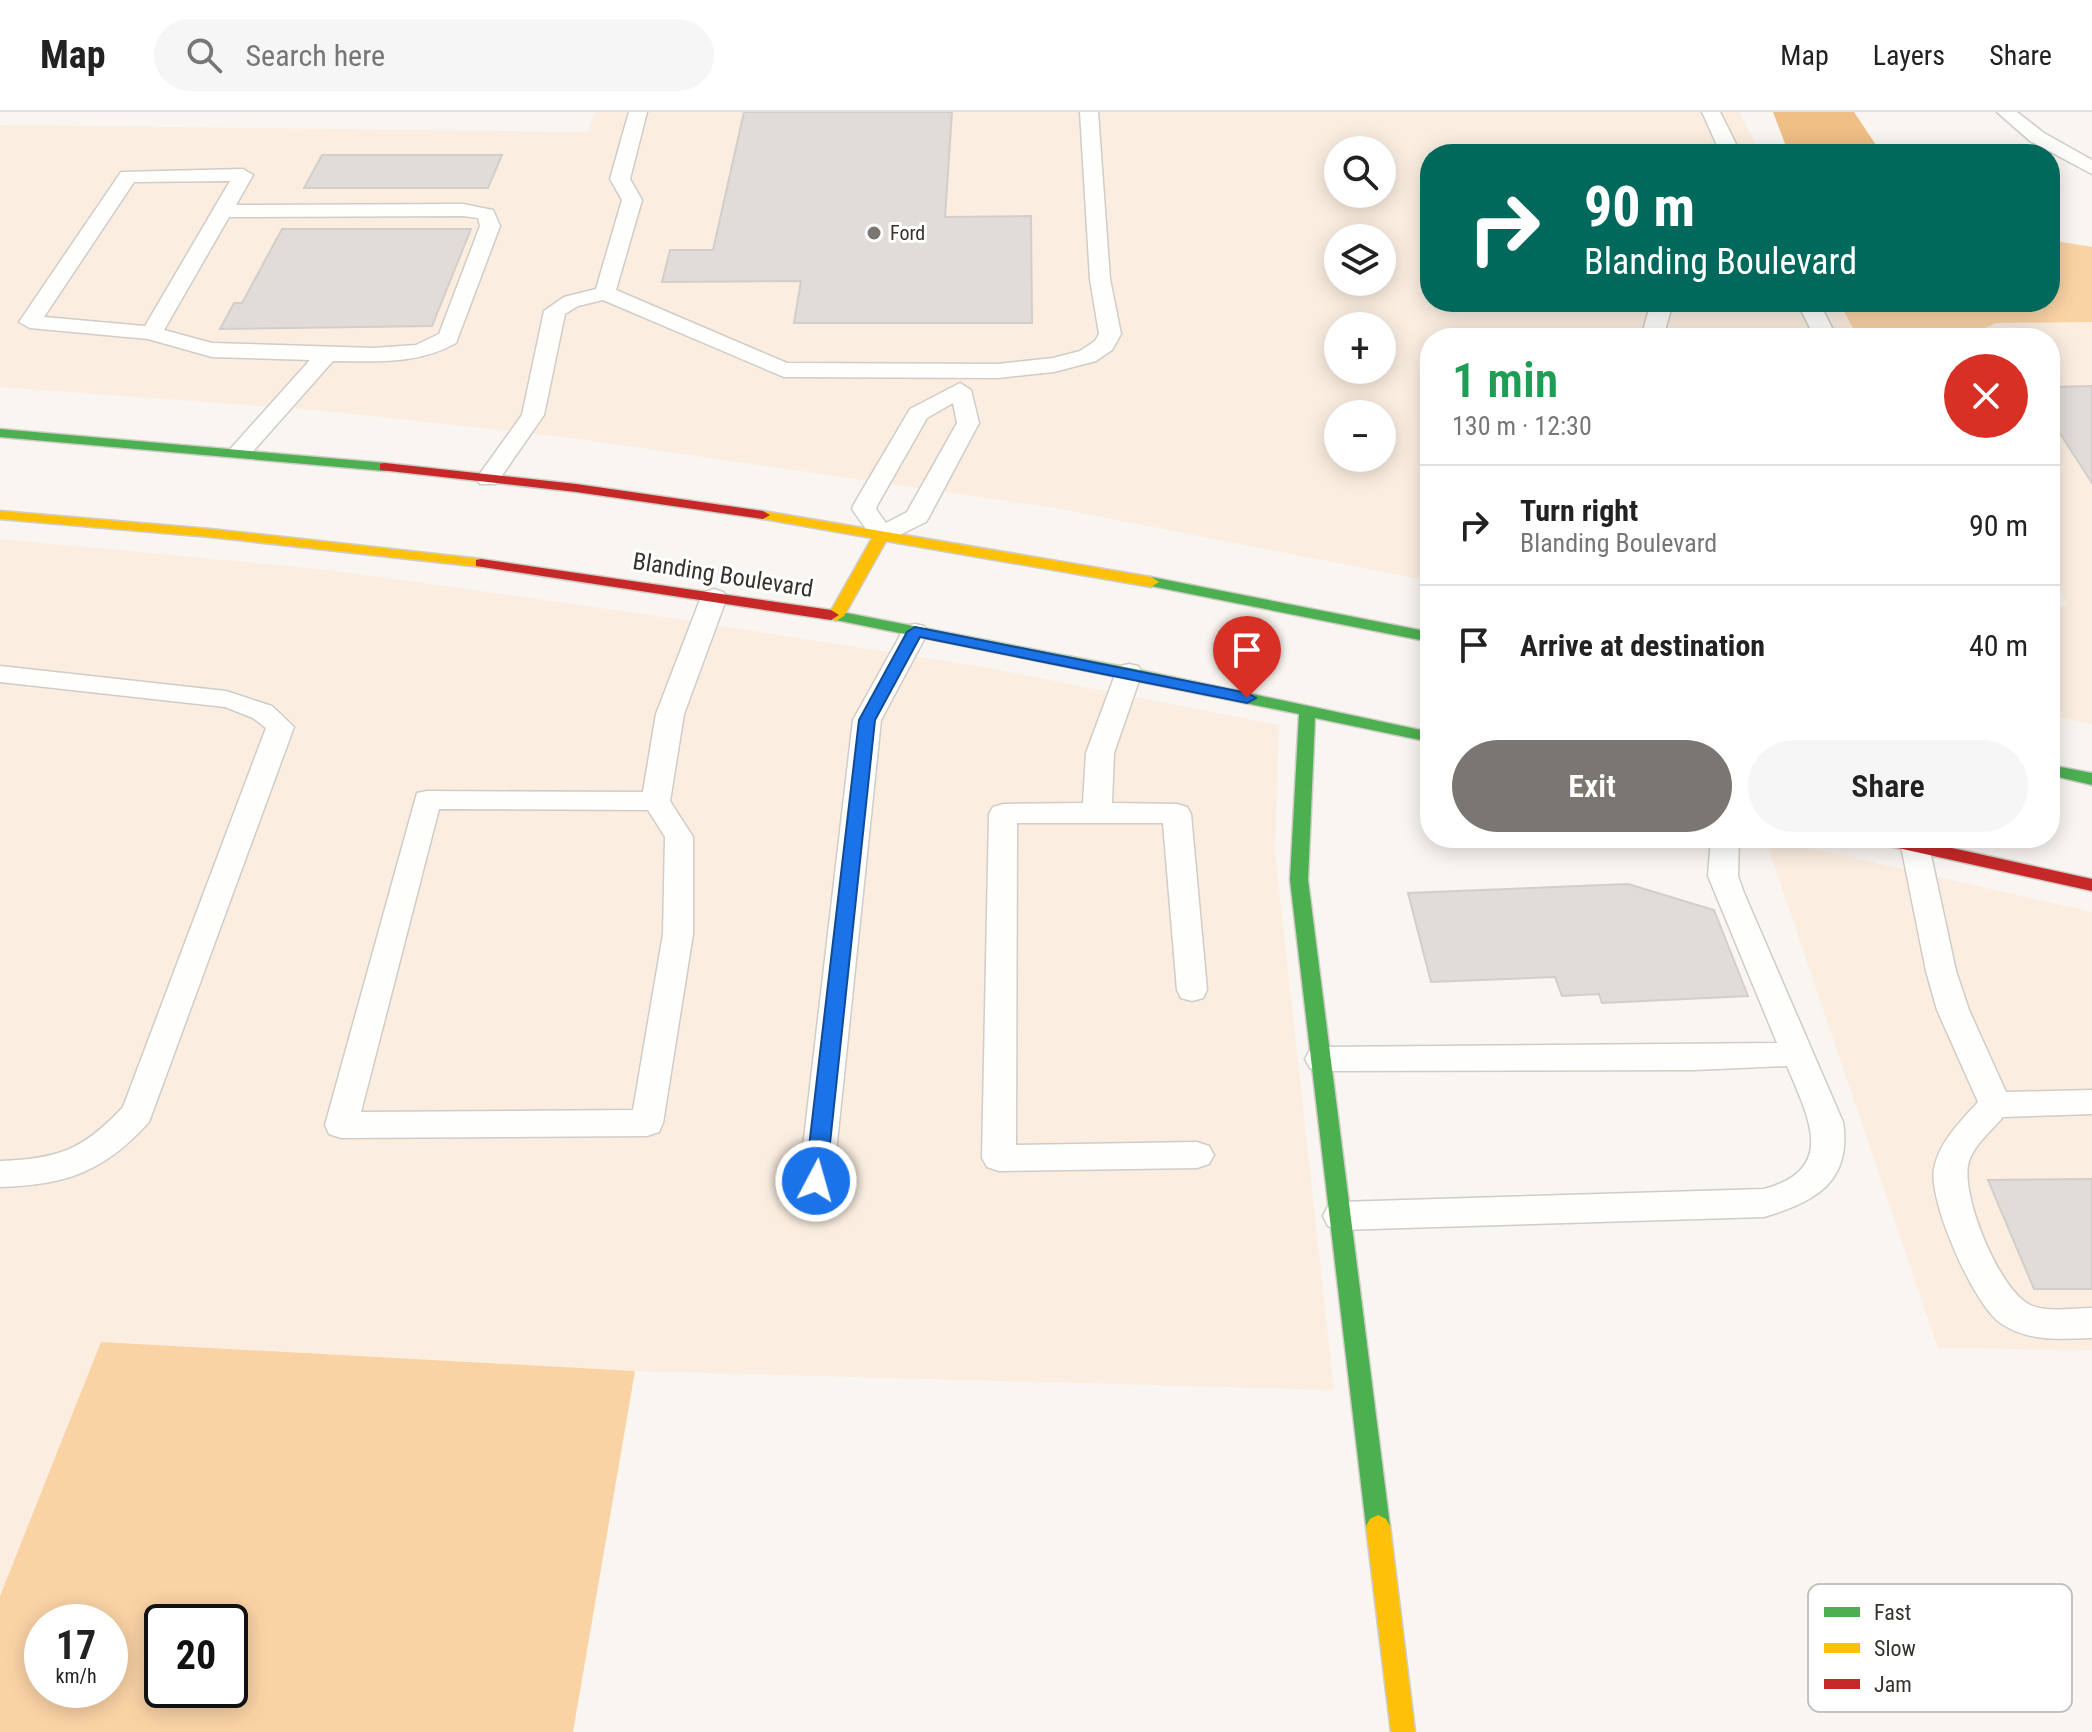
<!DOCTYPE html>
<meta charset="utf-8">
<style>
:root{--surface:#fff;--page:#f6f6f6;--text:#222;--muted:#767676;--line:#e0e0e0;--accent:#7b7671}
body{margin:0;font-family:"Roboto Condensed",sans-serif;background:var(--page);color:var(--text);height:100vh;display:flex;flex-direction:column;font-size:30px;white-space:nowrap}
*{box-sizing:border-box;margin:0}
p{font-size:26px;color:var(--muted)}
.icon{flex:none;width:44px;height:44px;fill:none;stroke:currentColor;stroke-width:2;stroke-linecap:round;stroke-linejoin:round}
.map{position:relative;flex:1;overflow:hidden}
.sheet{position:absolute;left:1420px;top:216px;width:640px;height:520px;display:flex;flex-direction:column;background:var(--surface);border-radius:32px;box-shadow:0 4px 20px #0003}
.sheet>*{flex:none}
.top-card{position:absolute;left:1420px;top:32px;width:640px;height:168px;border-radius:32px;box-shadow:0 4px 20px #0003;background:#00695c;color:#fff;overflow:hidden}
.fabs{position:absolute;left:1324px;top:24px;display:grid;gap:16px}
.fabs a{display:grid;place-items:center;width:72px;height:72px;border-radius:50%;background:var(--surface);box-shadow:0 4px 20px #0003;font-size:40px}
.speed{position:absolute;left:24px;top:1492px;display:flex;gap:16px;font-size:40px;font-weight:700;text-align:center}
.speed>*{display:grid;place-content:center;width:104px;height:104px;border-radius:50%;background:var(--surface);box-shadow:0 4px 20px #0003;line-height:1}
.speed small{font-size:20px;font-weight:400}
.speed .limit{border:4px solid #111;border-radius:12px;background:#fff;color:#111}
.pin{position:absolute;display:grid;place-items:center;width:68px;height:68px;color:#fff;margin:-82px -34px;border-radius:50% 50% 50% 0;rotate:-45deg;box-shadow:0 0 8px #0007}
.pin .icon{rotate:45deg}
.me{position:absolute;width:88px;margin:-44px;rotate:6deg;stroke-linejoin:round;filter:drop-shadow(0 0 6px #0008)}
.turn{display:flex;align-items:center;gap:28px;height:168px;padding:0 32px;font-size:36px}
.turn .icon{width:104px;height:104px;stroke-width:2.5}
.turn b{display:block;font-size:56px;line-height:68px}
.round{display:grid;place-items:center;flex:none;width:84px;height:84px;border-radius:42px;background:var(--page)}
.headline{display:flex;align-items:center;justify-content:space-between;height:136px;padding:0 32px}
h1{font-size:48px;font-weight:600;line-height:60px;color:#1e9e55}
.action{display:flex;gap:16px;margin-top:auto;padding:16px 32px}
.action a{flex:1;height:92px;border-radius:48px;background:var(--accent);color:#fff;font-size:32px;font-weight:600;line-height:92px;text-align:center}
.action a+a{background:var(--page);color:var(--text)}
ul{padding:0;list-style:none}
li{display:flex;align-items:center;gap:24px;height:120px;padding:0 32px;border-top:2px solid var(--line)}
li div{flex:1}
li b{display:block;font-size:30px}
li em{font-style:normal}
header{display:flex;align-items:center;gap:48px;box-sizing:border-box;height:112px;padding:0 40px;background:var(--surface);border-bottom:2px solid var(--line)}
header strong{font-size:38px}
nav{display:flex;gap:44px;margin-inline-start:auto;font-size:28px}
.search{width:560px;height:72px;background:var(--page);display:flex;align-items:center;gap:20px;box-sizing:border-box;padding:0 28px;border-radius:44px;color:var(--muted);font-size:30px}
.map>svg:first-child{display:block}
.built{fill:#fbeee1;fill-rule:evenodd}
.forest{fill:#fad3a5;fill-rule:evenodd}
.water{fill:#efbf86}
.building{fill:#e1dcd7;stroke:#d2ceca;stroke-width:2}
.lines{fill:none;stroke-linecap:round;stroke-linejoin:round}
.lane-casing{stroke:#d0ccc7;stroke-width:3}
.fast-casing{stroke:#d0ccc7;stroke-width:3}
.slow-casing{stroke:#d0ccc7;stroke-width:3}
.jam-casing{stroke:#d0ccc7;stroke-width:3}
.lane{fill:#fefefd;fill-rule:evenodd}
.fast{fill:#4caf50;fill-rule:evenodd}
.slow{fill:#ffc107;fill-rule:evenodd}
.jam{fill:#c62828;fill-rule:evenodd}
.route{fill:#1a73e8;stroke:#114b97;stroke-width:2}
.poi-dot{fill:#7b7671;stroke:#fff;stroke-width:3}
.labels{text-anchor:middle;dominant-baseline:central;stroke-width:6;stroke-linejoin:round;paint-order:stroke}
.far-poi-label{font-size:20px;fill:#37322c;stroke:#fff;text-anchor:start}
.street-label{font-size:24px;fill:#37322c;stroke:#fff}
.key{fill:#fff;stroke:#c3c2c0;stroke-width:2}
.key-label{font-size:22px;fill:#37322c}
</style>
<header>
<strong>Map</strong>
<div class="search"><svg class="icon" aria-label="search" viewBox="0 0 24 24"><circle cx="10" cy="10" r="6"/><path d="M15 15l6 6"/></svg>Search here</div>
<nav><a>Map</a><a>Layers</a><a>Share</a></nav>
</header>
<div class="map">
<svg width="2092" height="1620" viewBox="0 0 2092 1620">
<rect width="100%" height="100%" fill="#f9f5f0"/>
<path class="built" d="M595 0H1739L1761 42H1430V190H1839L1858 226H1430V469L1056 396 573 326 317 298 0 275V13L588 20ZM1338 38H1382V82H1338ZM1338 126H1382V170H1338ZM1338 214H1382V258H1338ZM1338 302H1382V346H1338Z
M2092 210V612L2050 603V495L2068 493 2050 460V226H1965L1996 211Z
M0 427 329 458 651 503 983 555 1279 613 1275 740 1334 1278 635 1259 101 1231 0 1484Z
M1765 726 2092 800V1238L1938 1236Z"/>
<path class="forest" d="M2050 128 2092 135V210L1996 211 1965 226H1858L1839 190H2050Z
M101 1230 635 1259 573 1620H0V1484ZM42 1510H110V1578H42ZM162 1510H230V1578H162Z"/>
<path class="water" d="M1773 0H1854L1882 42H1789Z"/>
<path class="building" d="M744 0H952L945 105 1031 104 1032 211H794L801 169 662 170 670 138H713Z
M322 43H502L488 76H304Z
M282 117H471L432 214 220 217 234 191H242Z
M2092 274V371L2050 306V275Z
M1628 772 1714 798 1748 884 1602 891 1599 882 1562 884 1555 865 1431 870 1408 781Z
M2092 1067V1177H2034L1988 1068Z"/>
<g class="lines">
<g class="lane-casing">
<path id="lane" d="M629 0H647L630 67 642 88 616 178 787 251 998 252 1053 246 1080 239 1095 229 1099 222 1090 167 1080 0H1098L1110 167 1121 222 1112 238 1096 249 1054 260 998 266 784 265 603 188 578 194 565 202 544 303 496 372H480L476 367 522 303 544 199 564 185 596 177 622 88 610 67Z
M1702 0H1720L1741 42H1721Z
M1997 0H2017L2044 21 2092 48V62L2030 29Z
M243 57 253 63 236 93 463 92 493 98 500 114 456 231C417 253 376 249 333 249L248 345H232L228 340 232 335 310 248 212 245 148 227 30 216 19 210 121 60ZM230 69 145 214 44 205 134 70ZM463 104 478 106 480 114 439 222 416 233 373 236 212 231 164 218 229 105Z
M1651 190H1673L1663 226H1641Z
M1797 190H1819L1837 226H1815Z
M960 271 971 278 979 311 929 405 926 410 891 427H873L852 397 854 392 910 297ZM953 291 957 311 907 400 886 411 876 397 878 392 927 306Z
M714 477 723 480 727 485 684 602 670 689 693 725V822L663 1011 659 1020 647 1024 341 1026 329 1022 325 1013 417 681 427 679 643 680 656 602 701 485 705 480ZM439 697 648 698 665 725 663 822 633 998 361 1000Z
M915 512 924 514 928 520 881 608 833 1069 828 1078 816 1082 804 1078 799 1069 853 608 902 520 906 514Z
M1129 552 1138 554 1142 560 1114 641 1112 691 1177 692 1187 695 1191 702 1207 878 1203 886 1192 889 1181 886 1177 878 1163 711H1017L1016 1033 1197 1030 1209 1034 1214 1043 1209 1052 1197 1056 999 1059 987 1055 982 1046 989 702 993 695 1003 692 1083 691 1086 641 1116 560 1120 554Z
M0 554 226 579 272 594 294 615 149 1010C104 1060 66 1073 0 1075V1049C58 1047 83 1038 123 995L266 616 253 606 225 595 0 570Z
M1711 726H1739L1738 764 1744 781 1843 1010C1852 1070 1815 1090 1764 1105L1340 1118 1328 1114 1323 1104 1328 1094 1340 1090 1764 1077C1838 1057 1808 1005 1787 954L1694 958 1321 959 1310 956 1305 947 1310 938 1321 935 1777 931 1708 764Z
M1908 726 1925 727 1929 734 1956 859 1969 898 2006 980 2092 978V1002L2003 1005C1992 1018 1975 1032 1969 1049 1959 1081 1999 1178 2030 1193 2048 1201 2073 1196 2092 1196V1226C2061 1227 2029 1230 2002 1212 1974 1195 1928 1088 1934 1057 1939 1030 1960 1010 1978 990L1937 898 1926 859 1901 734Z"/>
</g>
<g class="fast-casing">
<path id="fast" d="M0 317 385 351 392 355 385 359 0 325Z
M1151 465 1430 520V530L1146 473V467Z
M831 498 1135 557 1430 620V630L1315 606 1308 768 1390 1414 1386 1421 1378 1425 1370 1421 1366 1414 1290 768 1299 602 826 506 823 503Z
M2050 653 2092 661V673L2050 663Z"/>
</g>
<g class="slow-casing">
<path id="slow" d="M0 399 210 417 481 447 488 451 481 455 210 425 0 407Z
M763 399 1151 465 1159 470 1151 475 886 429 844 504 836 509 828 504 872 426 758 406V400Z
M1378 1403 1386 1407 1390 1414 1415 1620H1391L1366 1414 1370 1407Z"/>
</g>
<g class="jam-casing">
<path id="jam" d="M385 351 576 372 763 399 770 403 763 407 576 380 380 358V352Z
M481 447 831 498 839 503 831 508 476 454V448Z
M1871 726H1907L2092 767V779L1880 732Z"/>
</g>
<use href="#lane" class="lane"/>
<use href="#fast" class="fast"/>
<use href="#slow" class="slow"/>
<use href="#jam" class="jam"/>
</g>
<path class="route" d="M915 515 1247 581 1256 586 1247 591 920 525 875 608 826 1069 823 1075H808L805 1069 859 608 907 520Z"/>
<circle class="poi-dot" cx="874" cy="121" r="8"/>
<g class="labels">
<g class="far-poi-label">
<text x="890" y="121">Ford</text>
</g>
<g class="street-label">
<text transform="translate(723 463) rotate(9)">Blanding Boulevard</text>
</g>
</g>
<rect x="1808" y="1472" width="264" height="128" rx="12" class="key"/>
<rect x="1824" y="1495" width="36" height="10" fill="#4caf50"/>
<rect x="1824" y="1531" width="36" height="10" fill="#ffc107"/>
<rect x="1824" y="1567" width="36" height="10" fill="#c62828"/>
<g class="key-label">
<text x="1874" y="1508">Fast</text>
<text x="1874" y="1544">Slow</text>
<text x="1874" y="1580">Jam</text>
</g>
</svg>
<div class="fabs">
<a><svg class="icon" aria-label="search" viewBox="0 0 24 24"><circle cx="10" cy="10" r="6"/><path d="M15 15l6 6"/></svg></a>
<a><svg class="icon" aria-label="layers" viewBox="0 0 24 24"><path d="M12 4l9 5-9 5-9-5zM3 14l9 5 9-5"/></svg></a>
<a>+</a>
<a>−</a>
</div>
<div class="speed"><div>17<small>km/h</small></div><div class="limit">20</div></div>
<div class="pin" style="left:1247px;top:586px;background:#d93025"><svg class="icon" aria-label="arrive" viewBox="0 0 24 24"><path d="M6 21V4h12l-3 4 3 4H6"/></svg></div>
<svg class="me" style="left:816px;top:1069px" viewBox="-20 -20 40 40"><circle r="17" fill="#1a73e8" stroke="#fff" stroke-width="3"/><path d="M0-11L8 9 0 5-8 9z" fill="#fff"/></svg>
<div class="top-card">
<div class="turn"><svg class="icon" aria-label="right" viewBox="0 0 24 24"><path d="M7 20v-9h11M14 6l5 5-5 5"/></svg><div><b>90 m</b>Blanding Boulevard</div></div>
</div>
<section class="sheet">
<div class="headline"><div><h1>1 min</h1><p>130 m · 12:30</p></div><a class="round" style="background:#d93025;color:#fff"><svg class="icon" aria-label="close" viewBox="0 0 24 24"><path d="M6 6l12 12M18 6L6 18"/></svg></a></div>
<ul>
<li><svg class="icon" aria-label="right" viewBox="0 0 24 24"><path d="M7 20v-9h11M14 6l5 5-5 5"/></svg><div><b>Turn right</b><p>Blanding Boulevard</p></div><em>90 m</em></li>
<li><svg class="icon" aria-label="arrive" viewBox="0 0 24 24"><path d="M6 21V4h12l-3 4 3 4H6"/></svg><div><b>Arrive at destination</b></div><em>40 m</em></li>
</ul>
<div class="action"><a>Exit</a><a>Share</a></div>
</section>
</div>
